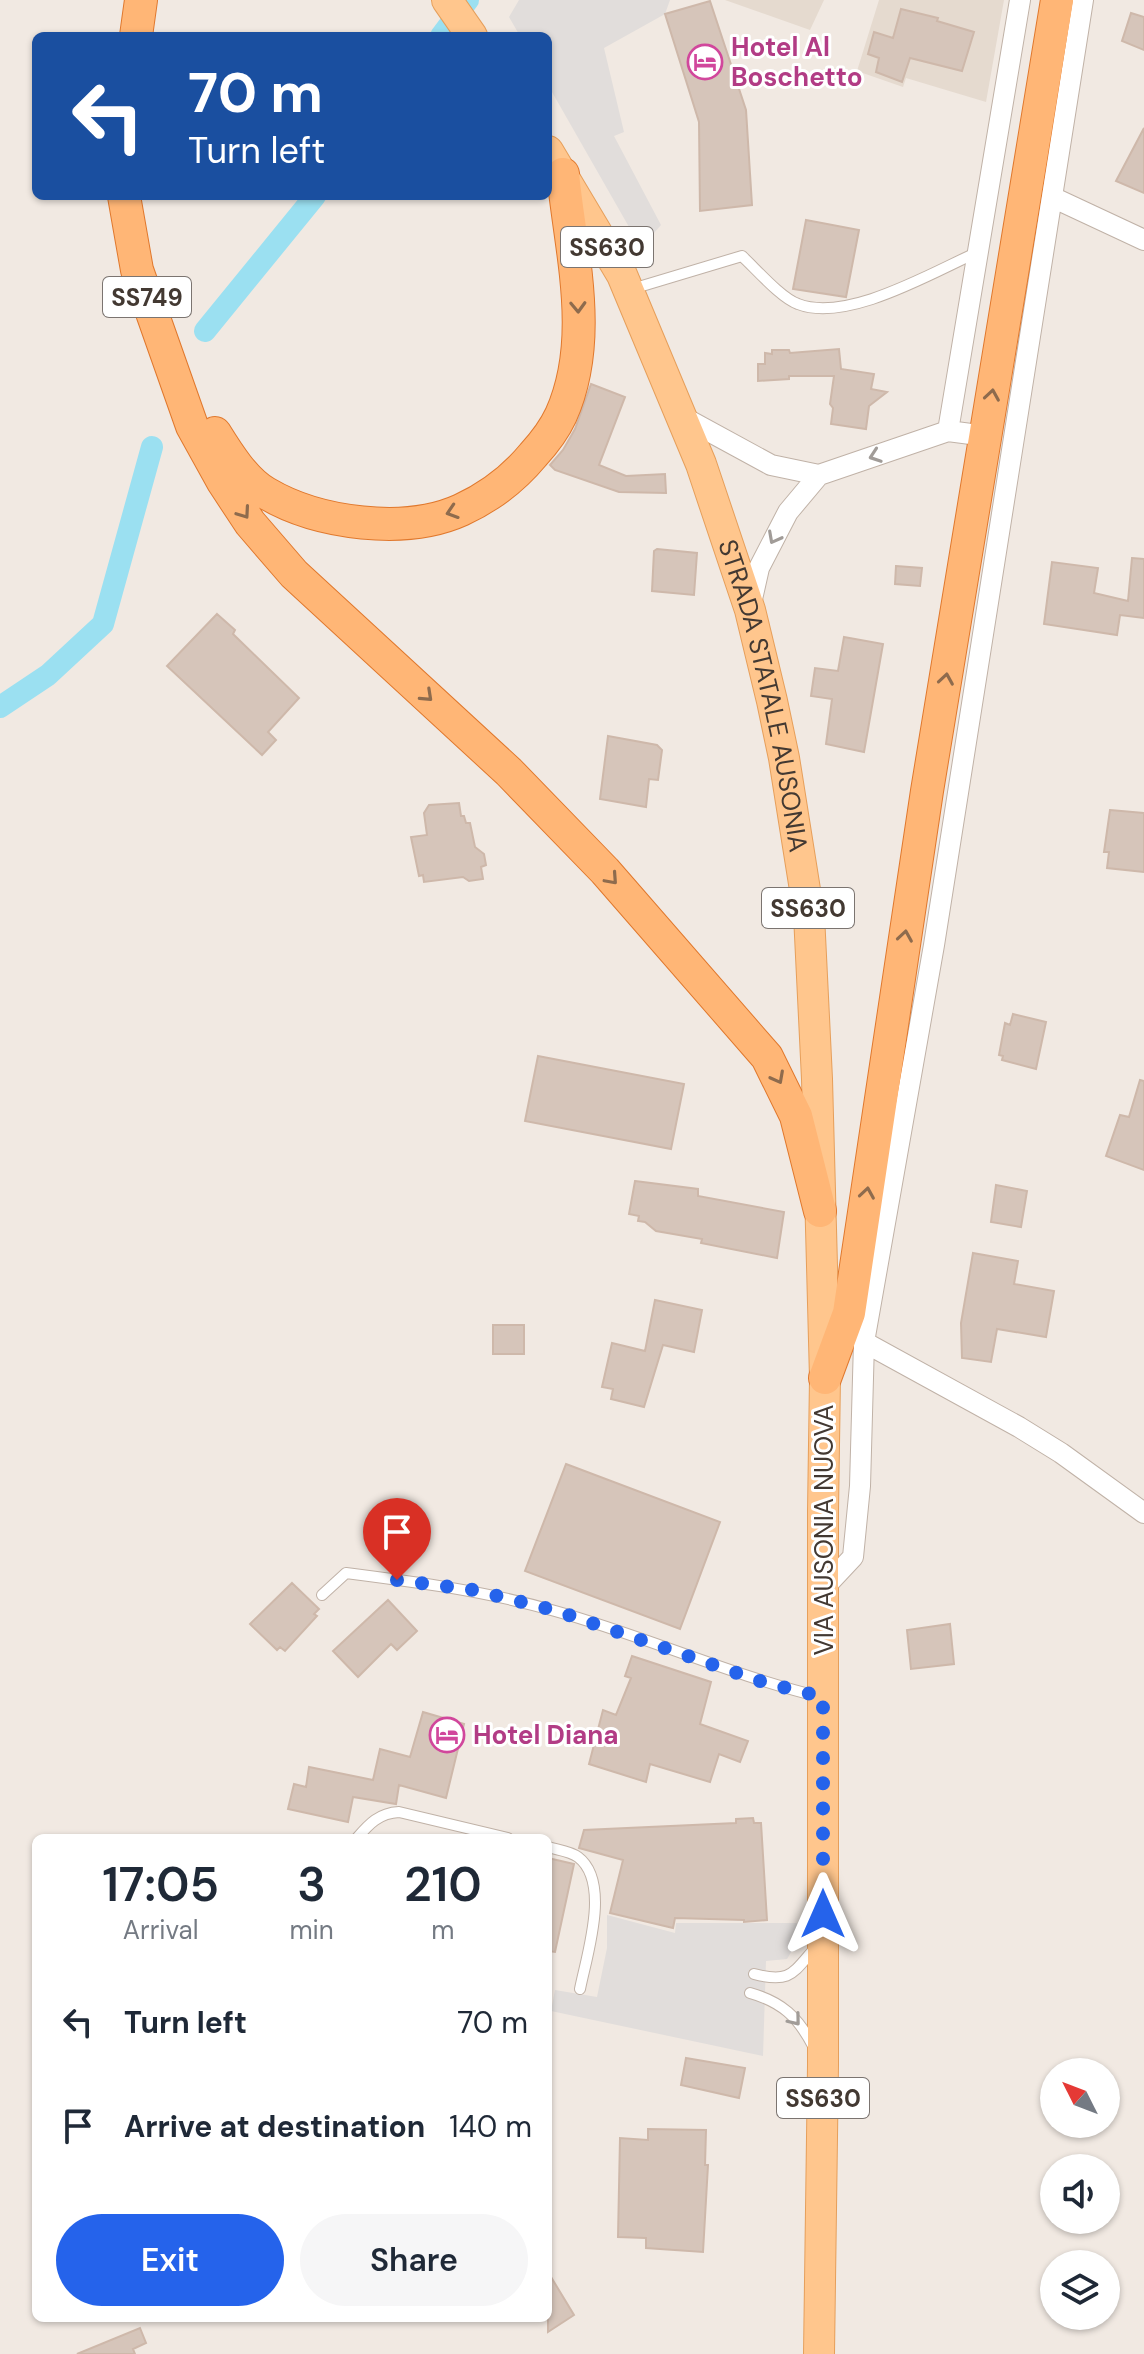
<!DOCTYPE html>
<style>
:root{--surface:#fff;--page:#f6f6f7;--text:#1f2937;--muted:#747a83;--accent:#2563eb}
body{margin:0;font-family:"DM Sans",sans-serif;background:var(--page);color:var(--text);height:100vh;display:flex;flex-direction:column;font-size:30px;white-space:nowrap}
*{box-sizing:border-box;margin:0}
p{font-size:26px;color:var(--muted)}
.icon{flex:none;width:44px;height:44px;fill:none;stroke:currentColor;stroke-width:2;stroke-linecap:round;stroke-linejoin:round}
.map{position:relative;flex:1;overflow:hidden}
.panel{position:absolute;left:32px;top:1834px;width:520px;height:488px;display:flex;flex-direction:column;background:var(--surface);border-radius:12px;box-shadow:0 2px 6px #0004}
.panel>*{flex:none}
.guide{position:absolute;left:32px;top:32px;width:520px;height:168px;border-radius:12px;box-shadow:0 2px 6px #0004;background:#1a4fa0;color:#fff;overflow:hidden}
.needle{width:52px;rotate:312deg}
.controls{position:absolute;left:1040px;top:2058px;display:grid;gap:16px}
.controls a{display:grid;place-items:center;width:80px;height:80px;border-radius:50%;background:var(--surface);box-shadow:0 2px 6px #0004;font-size:40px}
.pin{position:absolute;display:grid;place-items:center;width:68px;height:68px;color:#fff;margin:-82px -34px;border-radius:50% 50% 50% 0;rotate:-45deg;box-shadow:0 0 8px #0007}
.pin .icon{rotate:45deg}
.me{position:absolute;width:88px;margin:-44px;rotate:0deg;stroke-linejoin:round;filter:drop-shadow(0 0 6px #0008)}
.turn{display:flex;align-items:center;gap:28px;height:168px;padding:0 24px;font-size:36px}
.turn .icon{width:104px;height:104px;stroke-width:2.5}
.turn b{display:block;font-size:56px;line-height:68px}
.eta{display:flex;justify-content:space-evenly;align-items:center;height:136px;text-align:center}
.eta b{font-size:48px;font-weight:600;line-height:56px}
.button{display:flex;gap:16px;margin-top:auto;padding:16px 24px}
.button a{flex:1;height:92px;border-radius:48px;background:var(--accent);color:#fff;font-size:32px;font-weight:600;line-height:92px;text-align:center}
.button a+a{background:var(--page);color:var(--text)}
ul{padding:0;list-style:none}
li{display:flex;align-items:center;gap:24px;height:104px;padding:0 24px}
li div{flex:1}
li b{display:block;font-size:30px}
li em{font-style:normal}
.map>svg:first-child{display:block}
.residential{fill:#e5dacf}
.parking{fill:#e1dddb}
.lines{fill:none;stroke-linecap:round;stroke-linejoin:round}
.canal{stroke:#9be0f1;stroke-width:22}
.building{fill:#d6c5ba;stroke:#ceb8aa;stroke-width:2}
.service-casing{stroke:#c0b2a7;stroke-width:12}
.minor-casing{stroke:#c0b2a7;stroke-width:22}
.primary-casing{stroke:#e69f5b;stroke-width:32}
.trunk-casing{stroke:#e0782d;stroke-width:34}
.service{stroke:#fff;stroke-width:10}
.minor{stroke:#fff;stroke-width:20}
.primary{stroke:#ffc68d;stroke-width:30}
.trunk{stroke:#ffb676;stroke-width:32}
.oneway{stroke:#8e6b4d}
.oneway2{stroke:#a19c98}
.route{stroke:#2563eb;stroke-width:14;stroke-dasharray:0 25.2}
.labels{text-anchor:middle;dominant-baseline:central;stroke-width:6;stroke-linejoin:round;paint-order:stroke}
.shield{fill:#fff;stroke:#7b7470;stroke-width:2}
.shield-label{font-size:24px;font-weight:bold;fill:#433932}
.hotel-label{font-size:26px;font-weight:bold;fill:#b23c85;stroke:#fff;text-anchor:start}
.street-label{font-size:26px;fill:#433932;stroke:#fff}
</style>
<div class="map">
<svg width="1144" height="2354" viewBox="0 0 1144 2354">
<rect width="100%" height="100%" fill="#f1e9e2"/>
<path class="residential" d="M725 0H824L810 30Z
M879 0H1004L986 102 906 78 903 87 857 71Z"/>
<path class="parking" d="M519 0H670L665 14 604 48 624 132 614 136 661 225 641 248 548 85V36H520L509 17Z
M607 1915 675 1933 676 1923H797L796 1944 787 1959 766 1961 763 2056 551 2011 555 1990 597 1997 607 1948Z"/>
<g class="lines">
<path class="canal" d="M441 36 468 0
M205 331 315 196
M0 707 48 675 103 624 152 447"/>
</g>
<path class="building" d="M710 1 746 110 752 205 700 211 699 122 665 14Z
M901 9 938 18 937 21 974 32 962 71 910 58 902 82 876 72 879 58 868 54 874 32 893 38Z
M1131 13 1144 17V50L1122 41Z
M1144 128V193L1116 181Z
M806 220 859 230 846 297 793 289Z
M839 349 841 369 874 374 871 389 887 392 869 406 866 429 831 424 833 408 830 404 834 376H789V379L758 381V364H765V353L772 354V350H789L790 353Z
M591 384 625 397 599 465 626 476 665 474 666 493 619 492 555 470 550 465 563 450 575 429Z
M657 549 697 553 694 595 652 591 654 551Z
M1132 558 1144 559V618L1120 615 1117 635 1044 624 1052 562 1098 568 1094 593 1128 601Z
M896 566 922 568 920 586 895 584Z
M217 614 235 630 233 634 299 698 268 732 276 740 262 755 167 666Z
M844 637 883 644 864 752 826 744 832 699 811 696 815 668 838 671Z
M608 736 657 745 662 750 658 780 649 779 646 807 600 799Z
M459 803 461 816H464L466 823H470L475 847 484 854 486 865 481 867 483 879 469 881 463 877 424 882 423 875 419 876 411 837 427 835 424 813 429 805Z
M1110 810 1144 813V872L1107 868 1109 852H1104Z
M1013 1014 1046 1022 1036 1069 1002 1060 1003 1056 999 1055 1005 1023 1010 1025Z
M538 1056 684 1084 671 1149 525 1121Z
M1140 1080 1144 1081V1170L1106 1156 1120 1115 1129 1117Z
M635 1181 698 1189V1196L784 1212 777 1258 701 1243 702 1239 656 1231 645 1222 638 1221 639 1216 629 1214Z
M996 1185 1027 1191 1021 1227 991 1222Z
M973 1253 1018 1261 1014 1284 1054 1291 1046 1337 997 1329 991 1362 962 1358 961 1323Z
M655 1300 702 1310 694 1352 663 1345 644 1407 611 1399 613 1389 602 1387 612 1343 645 1351Z
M493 1325H524V1354H493Z
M566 1464 720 1522 680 1629 525 1571Z
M292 1583 319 1609 314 1614 317 1616 285 1651 280 1647 277 1650 250 1624Z
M388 1600 417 1631 397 1650 391 1644 358 1677 333 1651Z
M950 1624 954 1664 911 1669 907 1630Z
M632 1656 711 1682 700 1724 748 1741 740 1762 719 1754 710 1782 650 1764 646 1782 589 1764 603 1710 616 1715 631 1678 625 1676Z
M423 1712 464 1724 446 1798 399 1785 396 1804 353 1797 348 1822 288 1809 294 1784 306 1787 309 1767 373 1780 380 1749 410 1757Z
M753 1818 754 1823H761L767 1920 744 1922V1920L675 1918 673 1928 610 1913 623 1860 579 1848 584 1830 736 1823V1819Z
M548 1858 574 1864 555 1952 548 1951Z
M686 2058 745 2068 739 2098 681 2085Z
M648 2129 706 2130 705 2165H708L703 2252 646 2248V2238L618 2237 620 2138 648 2140Z
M548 2272 574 2315 548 2332Z
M140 2328 146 2343 133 2349 135 2354H77Z"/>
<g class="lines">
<g class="service-casing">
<path id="service" d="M632 289 742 256C756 269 781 298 798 304 847 323 931 273 978 252
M322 1595 346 1573C416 1582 486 1591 555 1611 645 1636 730 1675 821 1697
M357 1838C369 1824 379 1813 399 1812L508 1838
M548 1847C558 1850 570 1851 578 1857 611 1882 587 1954 580 1989
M754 1974C792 1984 793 1972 817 1946
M750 1993C782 2002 798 2017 813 2046"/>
</g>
<g class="minor-casing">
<path id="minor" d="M1052 197 1144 240
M681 416 771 465 819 475 948 431 986 436
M948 431 1020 0
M750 608 759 568 788 512 819 475
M864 1342 1019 1427 1061 1453 1144 1513
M823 1589 853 1557 860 1486 864 1342 934 945 1083 0"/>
</g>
<g class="primary-casing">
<g id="primary">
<path d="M447 0 472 36"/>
<path id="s1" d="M548 151 622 275 701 464 750 610 772 701 784 758 809 915 817 1079 825 1378 823 1511V2065L819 2354"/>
</g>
</g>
<g class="trunk-casing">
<path id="trunk" d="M136 36 141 0
M124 196 137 270 192 426 223 482 250 523 294 574 509 772 605 871 767 1057 796 1116 820 1211
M215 433C228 454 245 481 266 493 318 524 406 535 461 510 489 497 514 478 533 455 544 443 554 430 561 415 595 339 571 254 563 174
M825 1378 849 1313 927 791 1057 0"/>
</g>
<use href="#service" class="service"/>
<use href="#minor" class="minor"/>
<use href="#primary" class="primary"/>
<use href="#trunk" class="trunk"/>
</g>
<defs><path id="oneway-chevron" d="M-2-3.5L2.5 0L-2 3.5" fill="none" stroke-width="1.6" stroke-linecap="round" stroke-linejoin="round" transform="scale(2)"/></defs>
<g class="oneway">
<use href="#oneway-chevron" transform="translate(578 307) rotate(88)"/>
<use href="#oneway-chevron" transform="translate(992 395) rotate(-81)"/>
<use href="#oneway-chevron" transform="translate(452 512) rotate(162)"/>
<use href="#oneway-chevron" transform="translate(244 513) rotate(55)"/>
<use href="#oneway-chevron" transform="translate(946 679) rotate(-81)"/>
<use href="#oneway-chevron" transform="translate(427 696) rotate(43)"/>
<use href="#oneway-chevron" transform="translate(612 879) rotate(48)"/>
<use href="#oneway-chevron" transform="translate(905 936) rotate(-81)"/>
<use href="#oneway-chevron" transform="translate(778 1078) rotate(62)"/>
<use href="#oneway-chevron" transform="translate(867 1193) rotate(-81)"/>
</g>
<g class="oneway2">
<use href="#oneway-chevron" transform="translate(875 456) rotate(161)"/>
<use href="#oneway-chevron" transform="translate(774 538) rotate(118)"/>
<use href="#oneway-chevron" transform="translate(795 2020) rotate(51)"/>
</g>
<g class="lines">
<path class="route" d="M397 1580 474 1590 557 1611 766 1683 823 1697V1914"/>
</g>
<defs>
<g id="hotel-ring" transform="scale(1.8)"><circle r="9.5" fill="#fff" stroke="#d1479c" stroke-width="1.5"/><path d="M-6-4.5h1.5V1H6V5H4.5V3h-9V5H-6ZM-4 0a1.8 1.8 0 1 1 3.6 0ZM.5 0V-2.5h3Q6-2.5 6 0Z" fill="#d1479c"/></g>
</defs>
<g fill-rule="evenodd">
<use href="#hotel-ring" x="705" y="62"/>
<use href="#hotel-ring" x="447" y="1735"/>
</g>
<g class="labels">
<g class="shield">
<rect x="561" y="227" width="92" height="40" rx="6"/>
<rect x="103" y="277" width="88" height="40" rx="6"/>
<rect x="762" y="888" width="92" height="40" rx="6"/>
<rect x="777" y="2078" width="92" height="40" rx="6"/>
</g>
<g class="shield-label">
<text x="607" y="247">SS630</text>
<text x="147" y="297">SS749</text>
<text x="808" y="908">SS630</text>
<text x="823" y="2098">SS630</text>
</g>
<g class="hotel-label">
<text x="731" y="47">Hotel Al<tspan x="731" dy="30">Boschetto</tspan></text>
<text x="473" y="1735">Hotel Diana</text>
</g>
<g class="street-label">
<text stroke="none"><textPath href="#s1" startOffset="590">STRADA STATALE AUSONIA</textPath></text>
<text transform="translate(824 1530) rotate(-90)">VIA AUSONIA NUOVA</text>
</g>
</g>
</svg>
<div class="controls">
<a><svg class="needle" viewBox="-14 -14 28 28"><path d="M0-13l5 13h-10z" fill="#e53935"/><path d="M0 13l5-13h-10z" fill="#747a83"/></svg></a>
<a><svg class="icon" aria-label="sound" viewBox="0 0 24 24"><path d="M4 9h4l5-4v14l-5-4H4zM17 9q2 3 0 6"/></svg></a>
<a><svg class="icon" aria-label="layers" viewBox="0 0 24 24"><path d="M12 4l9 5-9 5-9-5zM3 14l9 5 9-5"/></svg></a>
</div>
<div class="pin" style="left:397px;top:1580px;background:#d93025"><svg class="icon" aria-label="arrive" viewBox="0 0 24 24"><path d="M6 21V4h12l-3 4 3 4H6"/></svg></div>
<svg class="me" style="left:823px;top:1914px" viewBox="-20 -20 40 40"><path d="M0-17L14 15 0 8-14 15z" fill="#2563eb" stroke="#fff" stroke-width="4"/></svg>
<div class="guide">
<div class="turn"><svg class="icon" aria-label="left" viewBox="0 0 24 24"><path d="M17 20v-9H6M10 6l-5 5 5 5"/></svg><div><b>70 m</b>Turn left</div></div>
</div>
<section class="panel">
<div class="eta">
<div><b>17:05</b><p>Arrival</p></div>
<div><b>3</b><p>min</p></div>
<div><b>210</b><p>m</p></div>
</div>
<ul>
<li><svg class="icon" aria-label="left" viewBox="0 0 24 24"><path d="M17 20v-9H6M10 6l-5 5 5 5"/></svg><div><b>Turn left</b></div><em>70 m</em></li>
<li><svg class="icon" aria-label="arrive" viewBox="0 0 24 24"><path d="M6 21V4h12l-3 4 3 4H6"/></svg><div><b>Arrive at destination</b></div><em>140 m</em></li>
</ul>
<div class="button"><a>Exit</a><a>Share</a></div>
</section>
</div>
